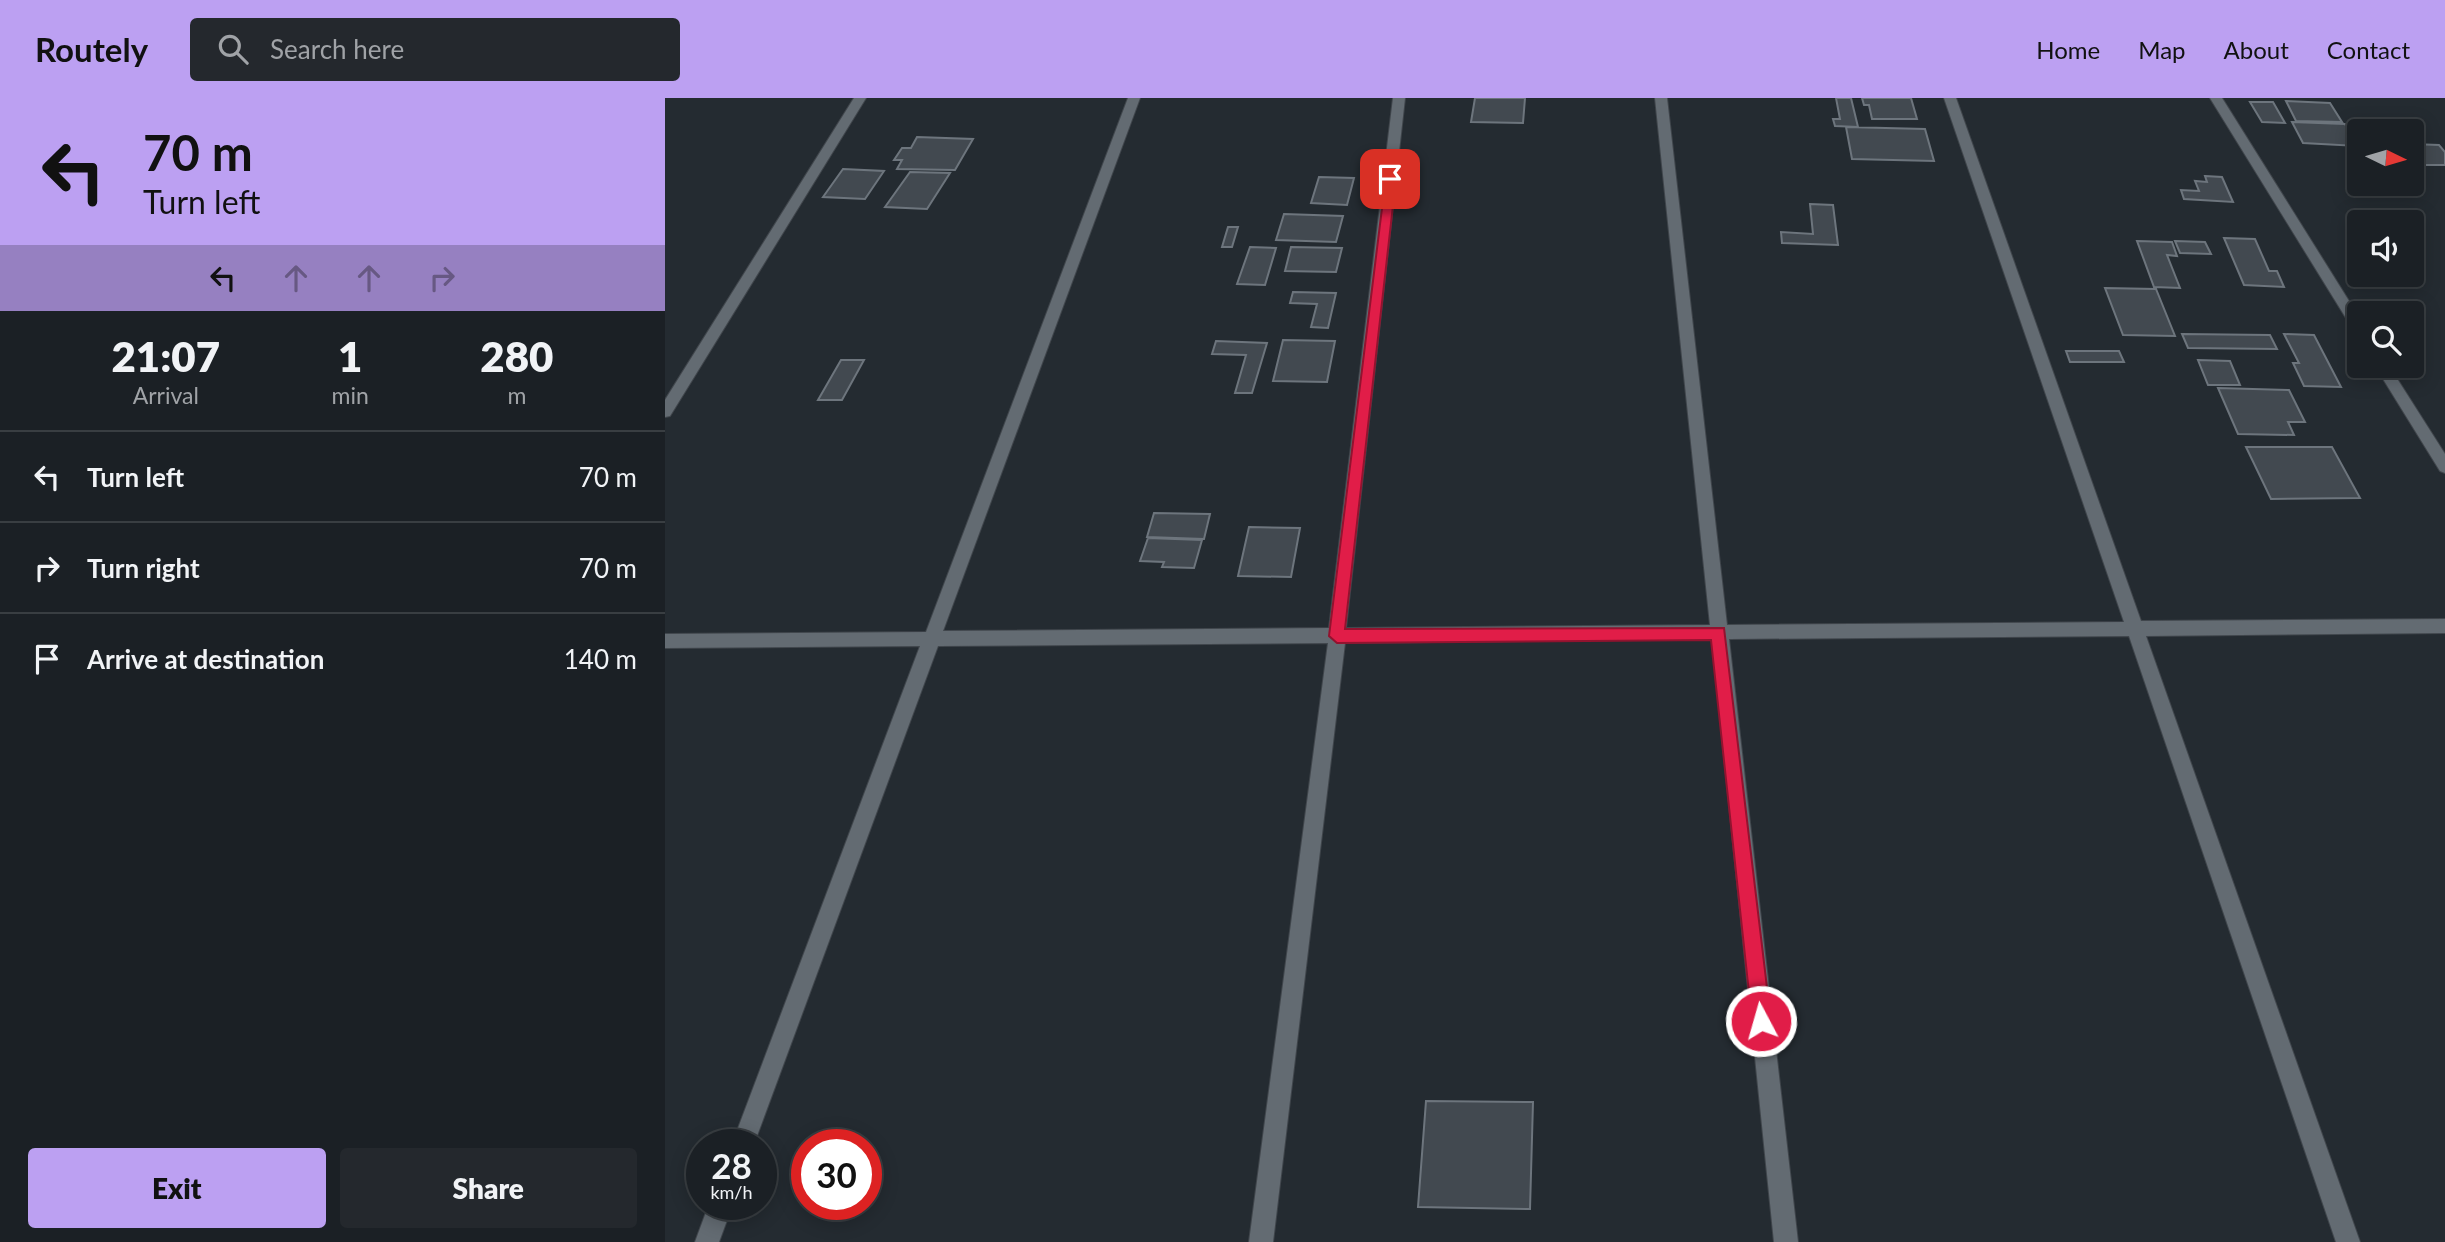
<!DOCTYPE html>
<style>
:root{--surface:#1b2025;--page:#24282d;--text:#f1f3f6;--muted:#a0a3a7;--line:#393e42;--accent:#bca0f2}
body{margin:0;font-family:Lato,sans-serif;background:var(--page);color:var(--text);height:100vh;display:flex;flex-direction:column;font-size:26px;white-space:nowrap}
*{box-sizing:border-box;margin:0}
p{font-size:23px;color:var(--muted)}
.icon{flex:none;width:38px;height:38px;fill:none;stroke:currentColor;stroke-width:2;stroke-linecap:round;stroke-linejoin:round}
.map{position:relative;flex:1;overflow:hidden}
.side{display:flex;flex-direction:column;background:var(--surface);width:665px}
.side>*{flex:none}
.hud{background:#bca0f2;color:#111;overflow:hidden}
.needle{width:46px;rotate:95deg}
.fabs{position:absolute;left:1682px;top:21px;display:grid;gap:14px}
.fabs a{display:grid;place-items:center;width:77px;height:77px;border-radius:7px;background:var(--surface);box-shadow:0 4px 18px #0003,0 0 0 2px var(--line);font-size:35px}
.speed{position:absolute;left:21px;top:1031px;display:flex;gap:14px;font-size:35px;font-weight:700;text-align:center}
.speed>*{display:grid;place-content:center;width:91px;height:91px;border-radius:50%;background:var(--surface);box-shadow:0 4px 18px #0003,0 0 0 2px var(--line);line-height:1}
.speed small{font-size:18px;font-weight:400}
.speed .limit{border:10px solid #d22;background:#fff;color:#111}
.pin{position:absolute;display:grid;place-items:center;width:60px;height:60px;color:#fff;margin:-30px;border-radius:14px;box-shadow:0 4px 10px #0006}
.me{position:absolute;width:77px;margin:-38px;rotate:354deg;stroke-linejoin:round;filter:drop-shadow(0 0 5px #0008)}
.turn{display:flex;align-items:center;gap:24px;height:147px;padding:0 28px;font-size:32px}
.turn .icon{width:91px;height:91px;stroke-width:2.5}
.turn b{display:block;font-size:49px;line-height:60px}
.lanes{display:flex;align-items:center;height:66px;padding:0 28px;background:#0003;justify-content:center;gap:35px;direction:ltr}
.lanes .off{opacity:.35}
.eta{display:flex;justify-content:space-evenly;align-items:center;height:119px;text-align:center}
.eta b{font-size:42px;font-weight:800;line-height:49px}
.cta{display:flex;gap:14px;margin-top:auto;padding:14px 28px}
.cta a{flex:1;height:80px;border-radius:7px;background:var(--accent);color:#111;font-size:28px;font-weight:800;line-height:80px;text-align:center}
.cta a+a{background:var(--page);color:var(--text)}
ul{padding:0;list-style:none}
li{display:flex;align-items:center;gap:21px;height:91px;padding:0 28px;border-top:2px solid var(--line)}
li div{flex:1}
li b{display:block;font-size:26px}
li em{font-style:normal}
header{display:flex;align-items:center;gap:42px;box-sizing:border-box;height:98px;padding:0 35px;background:var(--accent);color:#111}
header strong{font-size:33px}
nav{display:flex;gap:38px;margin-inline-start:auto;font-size:24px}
.search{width:490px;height:63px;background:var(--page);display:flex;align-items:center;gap:18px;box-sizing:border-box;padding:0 24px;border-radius:7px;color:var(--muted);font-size:26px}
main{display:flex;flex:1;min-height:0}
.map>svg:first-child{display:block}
.building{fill:#424950;stroke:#6d757d;stroke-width:2}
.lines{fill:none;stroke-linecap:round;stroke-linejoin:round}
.minor-casing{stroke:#40464c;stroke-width:2}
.minor{fill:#636b72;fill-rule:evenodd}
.route{fill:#e11d48;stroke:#92132f;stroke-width:2}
</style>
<header>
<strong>Routely</strong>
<div class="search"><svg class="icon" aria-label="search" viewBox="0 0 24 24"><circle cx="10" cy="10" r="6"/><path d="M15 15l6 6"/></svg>Search here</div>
<nav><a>Home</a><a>Map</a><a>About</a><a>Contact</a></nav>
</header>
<main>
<section class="side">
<div class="hud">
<div class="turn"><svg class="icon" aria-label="left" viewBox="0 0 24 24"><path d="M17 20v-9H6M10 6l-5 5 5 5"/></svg><div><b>70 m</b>Turn left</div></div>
<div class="lanes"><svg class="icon" aria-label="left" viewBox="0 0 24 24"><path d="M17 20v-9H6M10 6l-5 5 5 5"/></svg><svg class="icon off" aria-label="ahead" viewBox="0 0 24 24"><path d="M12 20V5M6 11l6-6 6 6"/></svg><svg class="icon off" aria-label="ahead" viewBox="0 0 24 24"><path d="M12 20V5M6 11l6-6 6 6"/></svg><svg class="icon off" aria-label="right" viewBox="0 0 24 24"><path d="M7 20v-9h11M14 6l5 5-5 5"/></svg></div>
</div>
<div class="eta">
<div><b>21:07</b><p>Arrival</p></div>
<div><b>1</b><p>min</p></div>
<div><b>280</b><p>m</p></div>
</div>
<ul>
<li><svg class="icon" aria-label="left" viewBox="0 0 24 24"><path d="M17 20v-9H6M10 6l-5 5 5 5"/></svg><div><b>Turn left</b></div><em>70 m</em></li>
<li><svg class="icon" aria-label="right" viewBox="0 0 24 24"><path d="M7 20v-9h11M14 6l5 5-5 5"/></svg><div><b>Turn right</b></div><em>70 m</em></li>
<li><svg class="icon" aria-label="arrive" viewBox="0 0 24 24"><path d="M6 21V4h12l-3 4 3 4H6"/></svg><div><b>Arrive at destination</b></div><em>140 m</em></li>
</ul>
<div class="cta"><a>Exit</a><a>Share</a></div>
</section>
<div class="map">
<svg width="1780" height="1144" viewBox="0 0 1780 1144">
<rect width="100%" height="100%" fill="#242b31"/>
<path class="building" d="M810 0H860L858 25 806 24Z
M1171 0H1186L1193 29 1170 28 1168 21H1175Z
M1197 0H1246L1252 21H1207L1204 7H1199Z
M1621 3 1665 5 1677 24 1631 23Z
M1585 4H1608L1620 25 1597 24Z
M1627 24 1680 26 1692 48 1638 45Z
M1181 29 1260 31 1269 63 1187 61Z
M252 39 308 41 290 72 232 71 237 62H229L237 50H246Z
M1746 46 1774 47 1780 54V67H1746Z
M178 71 219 73 200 101 158 99Z
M245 74 285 75 262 111 220 109Z
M1540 78 1557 79 1568 104 1519 101 1516 92 1534 93 1530 83 1542 84Z
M654 79 689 80 682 107 646 105Z
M1145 106 1168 107 1173 147 1117 145 1116 134 1148 136Z
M619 116 678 118 671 144 611 142Z
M563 129H573L567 149H557Z
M1559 140 1590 141 1604 173H1612L1619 189 1579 187Z
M1472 143 1507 144 1512 158 1502 157 1515 190 1489 189Z
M1510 143 1540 144 1546 156 1515 155Z
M585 149 611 150 600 187 572 186Z
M626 149 677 150 671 174 620 173Z
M1440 190 1491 191 1510 238 1458 237Z
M628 194 671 195 663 230 646 229 652 206 625 205Z
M1517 236 1605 237 1612 251 1523 250Z
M1619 236 1649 237 1676 289 1639 288 1628 265H1634Z
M618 242 670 243 662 284 608 283Z
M551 243 602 245 587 295H570L581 257 547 256Z
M1401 253H1454L1459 264H1405Z
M176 262H199L177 302H153Z
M1533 262 1565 263 1575 287H1543Z
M1553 290 1624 292 1640 324H1623L1629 337 1573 336Z
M1581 349H1667L1695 400 1606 401Z
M489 415 545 416 539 441 482 439Z
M584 429 635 430 626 479 573 478Z
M483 440 537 442 529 470 497 469 499 464 475 463Z
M761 1003 868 1004 865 1111 753 1109Z"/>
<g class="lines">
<g class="minor-casing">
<path id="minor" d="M189 0H201L5 318 0 319V302Z
M463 0H475L278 533 664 530 728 0H740L681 530 1045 527 990 0H1002L1062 527 1459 524 1279 0H1291L1476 523 1780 521V535L1481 538 1695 1144H1671L1464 538 1064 541 1133 1144H1109L1047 541 680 545 608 1144H584L663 545 273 548 89 1046H67L255 548 0 550V536L261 534Z
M1545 0H1557L1694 219V235L1689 233Z
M1710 268H1724L1780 356V375L1775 373Z
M44 1106H68L54 1144H30Z"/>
</g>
<use href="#minor" class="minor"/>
</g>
<path class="route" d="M721 78 731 81 680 531 1059 530 1106 923 1103 929 1096 932 1089 929 1087 923 1046 542 672 545 664 538Z"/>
</svg>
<div class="fabs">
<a><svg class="needle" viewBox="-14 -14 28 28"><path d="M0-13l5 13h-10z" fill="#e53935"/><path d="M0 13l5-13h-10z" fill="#a0a3a7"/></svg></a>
<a><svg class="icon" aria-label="sound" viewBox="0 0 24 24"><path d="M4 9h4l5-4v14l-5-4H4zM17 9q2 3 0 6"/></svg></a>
<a><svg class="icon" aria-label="search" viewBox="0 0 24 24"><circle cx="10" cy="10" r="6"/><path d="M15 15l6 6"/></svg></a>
</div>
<div class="speed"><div>28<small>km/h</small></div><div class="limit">30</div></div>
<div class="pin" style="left:725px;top:81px;background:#d93025"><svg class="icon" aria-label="arrive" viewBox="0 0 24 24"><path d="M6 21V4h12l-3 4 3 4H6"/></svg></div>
<svg class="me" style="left:1096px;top:923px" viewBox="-20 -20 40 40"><circle r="17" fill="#e11d48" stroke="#fff" stroke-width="3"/><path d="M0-11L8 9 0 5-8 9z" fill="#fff"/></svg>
</div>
</main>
